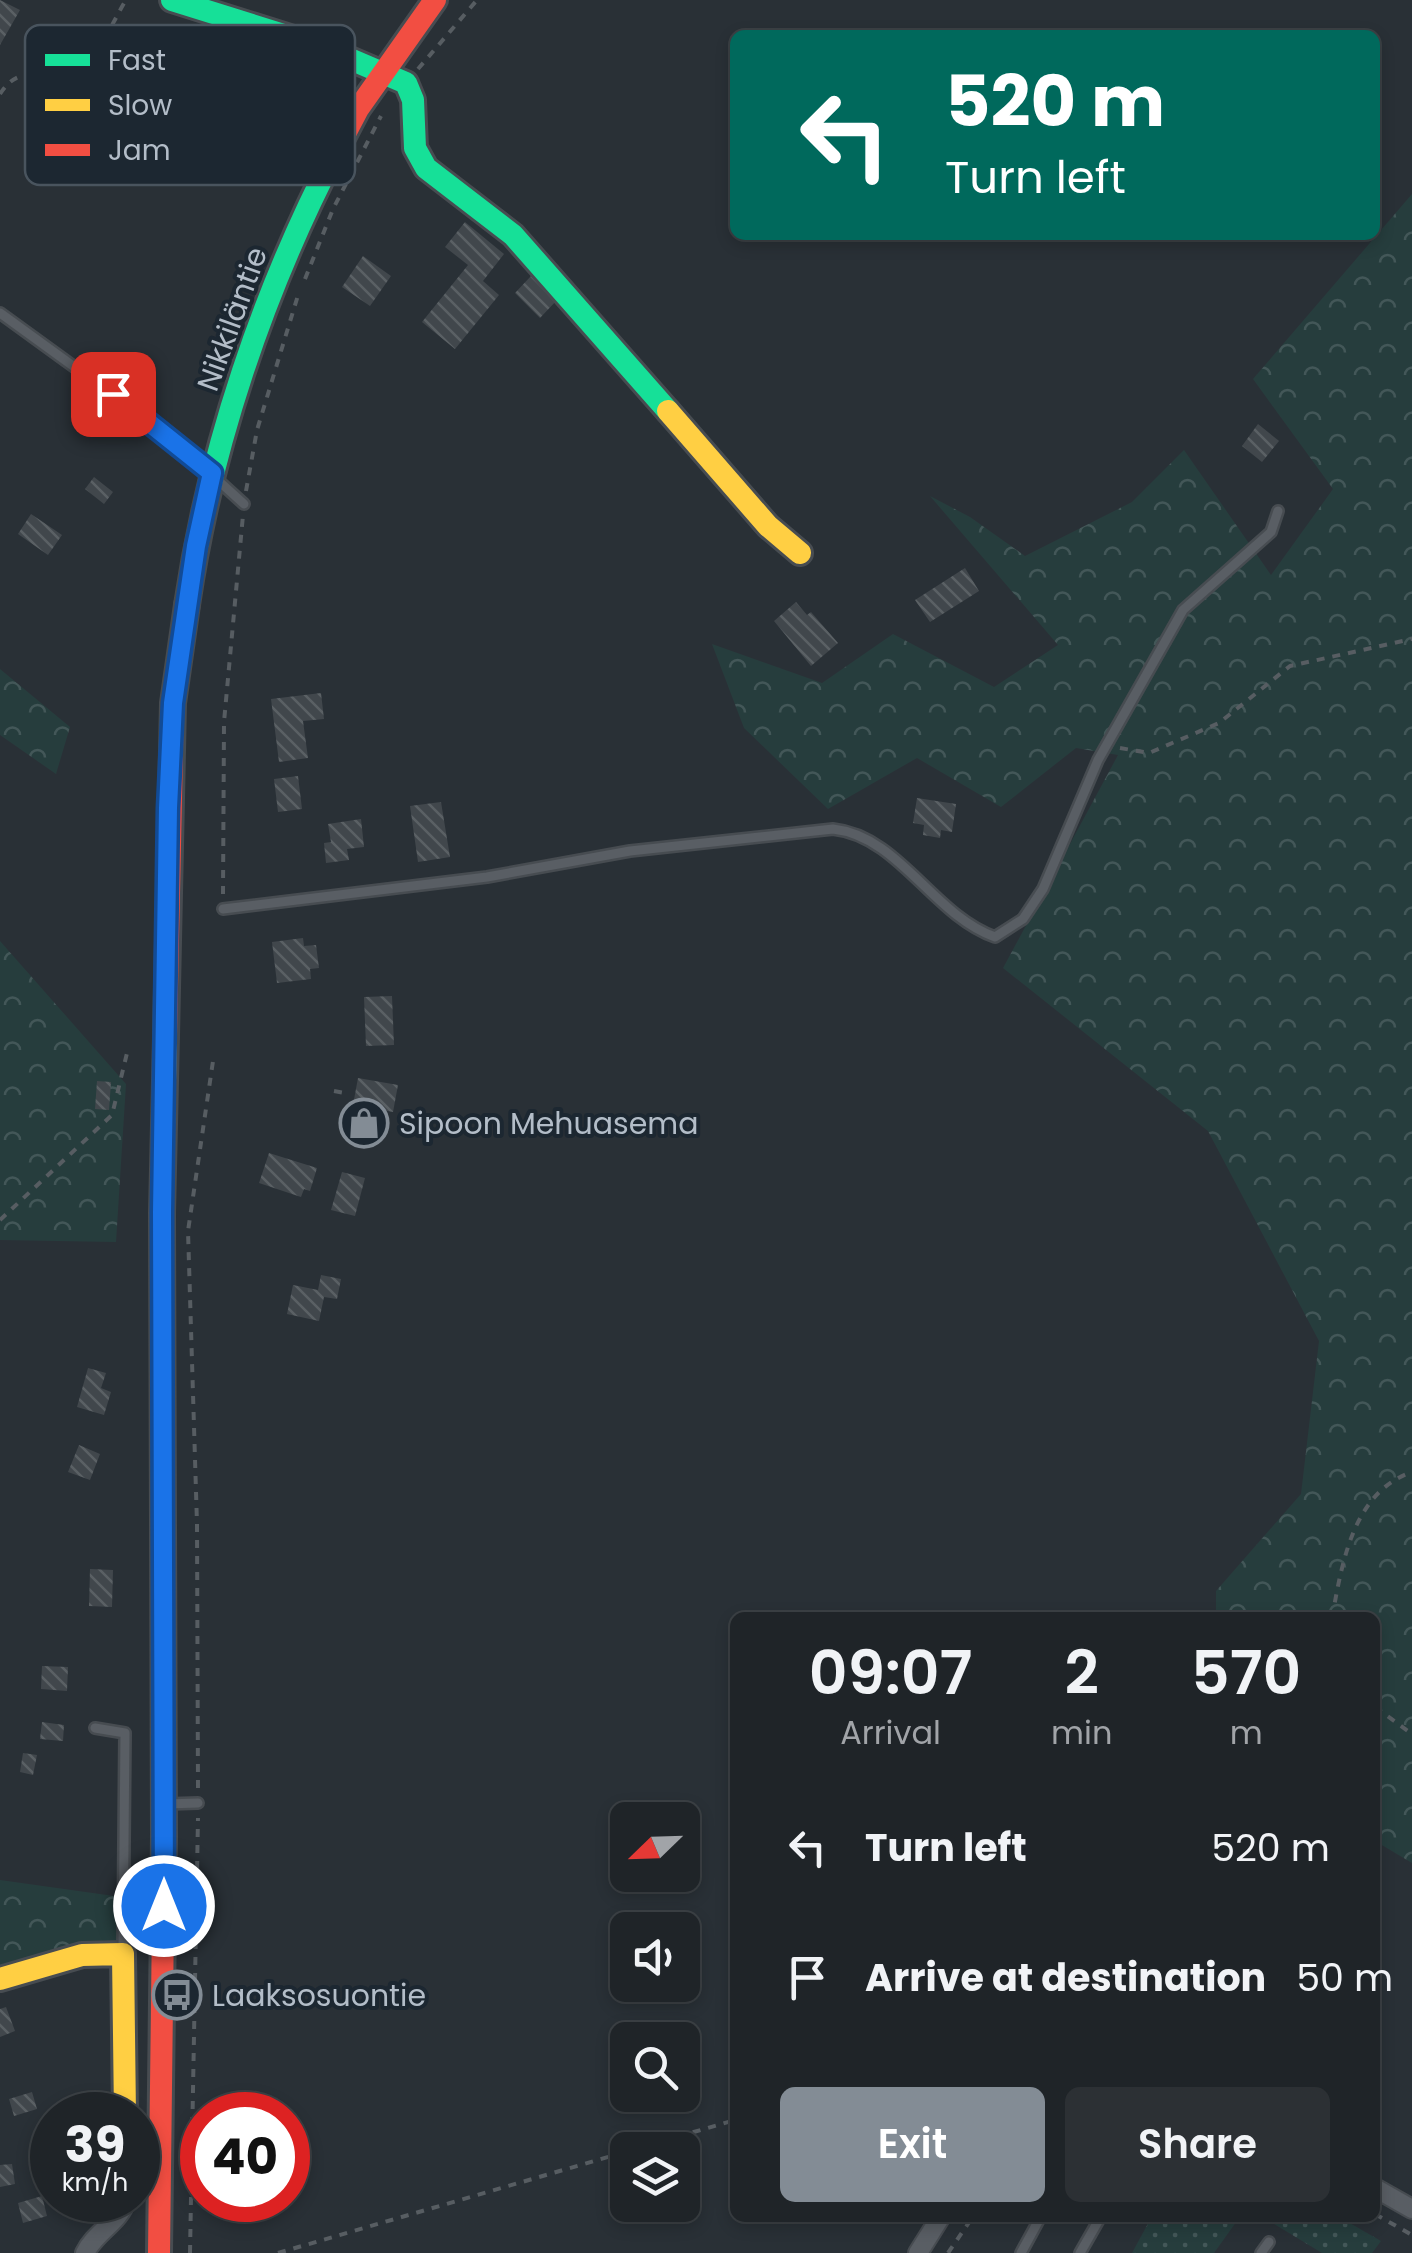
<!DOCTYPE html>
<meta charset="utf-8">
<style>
:root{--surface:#1f2428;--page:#2c3034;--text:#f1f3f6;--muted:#a1a4a8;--line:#3c4145;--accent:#838c95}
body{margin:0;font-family:Poppins,sans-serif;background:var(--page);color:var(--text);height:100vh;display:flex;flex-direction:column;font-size:38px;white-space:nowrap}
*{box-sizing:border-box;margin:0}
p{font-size:32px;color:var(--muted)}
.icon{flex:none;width:55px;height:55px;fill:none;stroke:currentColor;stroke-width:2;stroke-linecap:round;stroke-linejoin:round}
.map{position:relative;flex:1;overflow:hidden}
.drawer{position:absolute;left:730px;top:1612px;width:650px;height:610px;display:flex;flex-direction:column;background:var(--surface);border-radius:15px;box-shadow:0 5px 15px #0003,0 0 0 2px var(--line)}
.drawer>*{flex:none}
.hud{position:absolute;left:730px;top:30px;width:650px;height:210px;border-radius:15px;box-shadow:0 5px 15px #0003,0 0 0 2px var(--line);background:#00695c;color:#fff;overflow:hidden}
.needle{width:65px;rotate:247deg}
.controls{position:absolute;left:610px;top:1802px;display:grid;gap:20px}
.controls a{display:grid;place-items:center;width:90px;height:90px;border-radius:15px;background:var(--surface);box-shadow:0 5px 15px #0003,0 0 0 2px var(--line);font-size:50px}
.speed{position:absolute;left:30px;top:2092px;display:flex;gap:20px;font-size:50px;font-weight:700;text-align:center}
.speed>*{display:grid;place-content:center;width:130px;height:130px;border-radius:50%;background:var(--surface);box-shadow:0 5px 15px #0003,0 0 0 2px var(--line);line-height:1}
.speed small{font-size:25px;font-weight:400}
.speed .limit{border:15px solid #d22;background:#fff;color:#111}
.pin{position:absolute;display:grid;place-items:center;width:85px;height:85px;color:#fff;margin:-42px;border-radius:20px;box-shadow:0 5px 15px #0006}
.me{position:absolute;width:110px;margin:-55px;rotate:0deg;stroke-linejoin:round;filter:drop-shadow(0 0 8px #0008)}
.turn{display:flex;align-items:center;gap:35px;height:210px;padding:0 50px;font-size:45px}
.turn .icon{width:130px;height:130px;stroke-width:2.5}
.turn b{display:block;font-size:70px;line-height:85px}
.eta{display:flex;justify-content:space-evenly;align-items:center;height:170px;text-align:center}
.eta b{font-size:60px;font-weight:600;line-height:70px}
.action{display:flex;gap:20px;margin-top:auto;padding:20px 50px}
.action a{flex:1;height:115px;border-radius:15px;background:var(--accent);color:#fff;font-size:40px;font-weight:600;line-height:115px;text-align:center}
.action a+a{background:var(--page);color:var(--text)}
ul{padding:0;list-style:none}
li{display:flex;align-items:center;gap:30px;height:130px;padding:0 50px}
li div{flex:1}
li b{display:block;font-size:38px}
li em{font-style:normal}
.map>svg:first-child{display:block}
.forest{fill:url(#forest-crowns)}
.garden{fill:url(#garden-dots)}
.building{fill:url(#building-back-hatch)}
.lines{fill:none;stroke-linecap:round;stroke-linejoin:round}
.lane-casing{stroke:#474c51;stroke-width:14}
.street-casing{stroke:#474c51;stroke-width:22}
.fast-casing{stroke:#474c51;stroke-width:28}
.slow-casing{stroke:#474c51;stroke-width:28}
.jam-casing{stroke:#474c51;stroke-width:28}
.path{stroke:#575d62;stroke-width:4;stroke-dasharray:8 8;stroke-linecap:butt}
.lane{stroke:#595e64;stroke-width:9}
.street{stroke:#595e64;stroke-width:18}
.fast{stroke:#16e098;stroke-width:22}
.slow{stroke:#ffcf43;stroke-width:22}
.jam{stroke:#f24e42;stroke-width:22}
.route-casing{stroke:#114b97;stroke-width:25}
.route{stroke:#1a73e8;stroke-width:18}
.labels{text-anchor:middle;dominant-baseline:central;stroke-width:8;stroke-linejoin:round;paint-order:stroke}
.street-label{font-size:30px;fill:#b3bdc8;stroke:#1c2731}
.poi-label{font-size:30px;fill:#b3bdc8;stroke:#1c2731;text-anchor:start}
.key{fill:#1c2731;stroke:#49545e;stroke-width:2.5}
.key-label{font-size:28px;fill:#b3bdc8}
</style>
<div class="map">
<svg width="1412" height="2253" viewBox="0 0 1412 2253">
<defs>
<pattern id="forest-crowns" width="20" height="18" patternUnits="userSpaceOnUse" patternTransform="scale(2.5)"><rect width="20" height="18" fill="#263d3d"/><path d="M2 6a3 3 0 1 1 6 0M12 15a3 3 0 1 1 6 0" fill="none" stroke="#435758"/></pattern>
<pattern id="garden-dots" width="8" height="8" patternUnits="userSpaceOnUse" patternTransform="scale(2.5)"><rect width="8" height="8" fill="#263d3d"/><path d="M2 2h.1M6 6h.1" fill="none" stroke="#435758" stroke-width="1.8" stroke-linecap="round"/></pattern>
<pattern id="building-back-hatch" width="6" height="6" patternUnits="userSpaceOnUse" patternTransform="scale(2.5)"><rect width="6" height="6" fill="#41474c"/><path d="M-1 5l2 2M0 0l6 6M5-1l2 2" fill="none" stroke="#5a6064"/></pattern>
</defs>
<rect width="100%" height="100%" fill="#293036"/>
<path class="forest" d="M1412 194V1863L1375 1841V1618L1216 1617V1591L1301 1494 1319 1341 1208 1131 1003 968 1118 755 1076 748 1001 807 917 758 828 809 744 728 712 644 822 683 893 634 994 687 1058 645 930 496 970 517 1025 556 1132 502 1184 450 1271 575 1333 489 1253 379Z
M0 669 70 727 56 774 0 735Z
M0 941 126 1084 116 1242 0 1240Z
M0 1880 114 1896 118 1954 0 1979Z"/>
<path class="garden" d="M1151 2218H1239L1214 2253H1132Z
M1264 2218H1341L1381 2241 1372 2253H1322Z"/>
<path class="building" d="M0 0 20 10 0 45Z
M465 222 504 254 483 281 499 295 455 349 422 322 468 265 445 247Z
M363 256 391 276 370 306 342 287Z
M531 276 557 300 540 318 515 293Z
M1258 424 1279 441 1262 462 1242 446Z
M94 477 113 492 104 504 85 489Z
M31 514 62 535 48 555 18 534Z
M965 568 979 591 930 622 915 600Z
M796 602 807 615 811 612 838 643 811 666 774 621Z
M321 693 324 719 303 721 308 758 279 762 271 699Z
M298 776 302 809 278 812 274 779Z
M917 798 956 804 952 832 941 830 940 838 923 835 924 825 913 823Z
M441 802 450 857 418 862 410 806Z
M361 819 364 847 347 849 349 860 326 863 324 843 331 842 328 824Z
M303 938 304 946 316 945 319 968 310 969 311 979 277 983 272 942Z
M392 996 394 1045 366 1046 364 997Z
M358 1078 398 1085 393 1112 353 1105Z
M97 1081 111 1082 109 1110 95 1109Z
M269 1153 317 1168 310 1191 304 1189 301 1197 259 1183Z
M342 1172 365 1178 355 1216 331 1210Z
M321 1275 341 1279 337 1299 324 1297 319 1321 287 1314 293 1285 318 1290Z
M88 1368 106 1373 101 1388 111 1392 104 1415 77 1407Z
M79 1445 100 1454 90 1480 68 1472Z
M90 1569 113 1570 112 1607 89 1606Z
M42 1666 68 1667 67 1691 41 1689Z
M42 1722 64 1725 63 1741 40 1739Z
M23 1753 37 1755 33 1775 20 1772Z
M6 2007 15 2031 0 2037V2009Z
M32 2092 37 2109 14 2116 9 2099Z
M12 2164 15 2184 0 2187V2165Z
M42 2196 47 2216 23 2223 18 2203Z"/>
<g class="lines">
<g class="lane-casing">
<path id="lane" d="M0 313 168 435 244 504
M223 909 487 877 630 851 833 829C899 836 933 915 995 937L1023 919 1043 889 1098 760 1183 610 1271 532 1278 511
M95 1728 125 1733 123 1951
M166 1804 198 1803
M1021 2253 1040 2218
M1080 2253 1100 2218
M1261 2253 1269 2242"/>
</g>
<g class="street-casing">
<path id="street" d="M1375 2188 1412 2209
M85 2253C95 2232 120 2222 126 2200
M918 2253 940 2218"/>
</g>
<g class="fast-casing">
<path id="fast" d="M172 0 322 47 406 83 413 100 415 148 426 168 513 235 668 411
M187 605C210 448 263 291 336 151"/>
</g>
<g class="slow-casing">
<path id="slow" d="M668 411 768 526 800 553
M164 1836 162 1213 166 1036
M0 1979 82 1955 123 1954 125 2115"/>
</g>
<g class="jam-casing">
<path id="jam" d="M336 151 358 109 435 0
M166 1036 173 703 187 605
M159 2253 164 1836"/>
</g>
<path class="path" d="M418 69 477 0
M0 94C24 57 46 89 77 71 98 58 113 21 126 0
M305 279 333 209 381 116
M246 491 257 430 299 292
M1120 748 1149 753 1219 723 1290 666 1412 639
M223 894 224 722 243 515
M334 1091 345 1093
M0 1220 112 1115 128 1049
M1332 1618C1342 1563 1353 1492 1412 1472
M1375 1707 1412 1734
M198 1788 197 1524 188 1231 213 1061
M1375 2214 1412 2235
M190 2253 198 1818
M278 2253 735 2120
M948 2253 972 2218"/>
<use href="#lane" class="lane"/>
<use href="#street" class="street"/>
<use href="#fast" class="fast"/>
<use href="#slow" class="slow"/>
<use href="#jam" class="jam"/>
</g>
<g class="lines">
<g class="route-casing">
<path id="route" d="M113 394 212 473 196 546 173 703 168 808 162 1212 164 1906"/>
</g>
<use href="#route" class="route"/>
</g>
<defs>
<g id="shop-ring" transform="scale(2.5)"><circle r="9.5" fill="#1c2731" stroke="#838c95" stroke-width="1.5"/><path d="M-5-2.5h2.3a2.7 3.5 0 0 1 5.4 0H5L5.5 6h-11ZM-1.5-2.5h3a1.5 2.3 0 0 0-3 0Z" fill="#838c95"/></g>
<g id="bus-ring" transform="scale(2.5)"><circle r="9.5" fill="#1c2731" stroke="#838c95" stroke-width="1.5"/><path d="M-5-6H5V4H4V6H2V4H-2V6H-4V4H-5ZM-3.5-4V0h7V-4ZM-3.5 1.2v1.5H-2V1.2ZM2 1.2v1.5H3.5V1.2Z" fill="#838c95"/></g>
</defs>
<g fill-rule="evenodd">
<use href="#shop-ring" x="364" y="1123"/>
<use href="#bus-ring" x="177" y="1995"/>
</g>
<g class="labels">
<g class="street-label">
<text transform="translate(232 319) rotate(-70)">Nikkiläntie</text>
</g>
<g class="poi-label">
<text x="399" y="1123">Sipoon Mehuasema</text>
<text x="212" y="1995">Laaksosuontie</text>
</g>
</g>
<rect x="25" y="25" width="330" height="160" rx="15" class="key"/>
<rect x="45" y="54" width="45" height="12" fill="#16e098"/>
<rect x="45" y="99" width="45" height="12" fill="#ffcf43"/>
<rect x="45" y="144" width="45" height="12" fill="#f24e42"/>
<g class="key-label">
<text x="108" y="70">Fast</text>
<text x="108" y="115">Slow</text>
<text x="108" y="160">Jam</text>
</g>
</svg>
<div class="controls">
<a><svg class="needle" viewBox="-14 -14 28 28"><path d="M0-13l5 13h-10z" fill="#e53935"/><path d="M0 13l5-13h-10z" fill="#a1a4a8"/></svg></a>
<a><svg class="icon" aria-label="sound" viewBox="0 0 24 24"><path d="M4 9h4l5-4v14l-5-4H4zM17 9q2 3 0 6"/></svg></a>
<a><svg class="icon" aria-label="search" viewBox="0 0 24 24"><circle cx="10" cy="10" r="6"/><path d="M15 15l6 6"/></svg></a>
<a><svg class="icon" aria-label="layers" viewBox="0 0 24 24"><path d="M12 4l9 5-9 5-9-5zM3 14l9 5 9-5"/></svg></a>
</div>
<div class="speed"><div>39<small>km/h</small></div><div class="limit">40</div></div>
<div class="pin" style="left:113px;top:394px;background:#d93025"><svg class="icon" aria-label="arrive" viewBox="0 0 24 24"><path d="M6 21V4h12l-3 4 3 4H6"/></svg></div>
<svg class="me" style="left:164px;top:1906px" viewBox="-20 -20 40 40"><circle r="17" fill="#1a73e8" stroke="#fff" stroke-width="3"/><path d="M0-11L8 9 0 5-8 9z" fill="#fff"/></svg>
<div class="hud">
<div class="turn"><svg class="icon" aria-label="left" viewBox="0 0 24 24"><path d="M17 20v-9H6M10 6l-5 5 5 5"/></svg><div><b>520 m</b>Turn left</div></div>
</div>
<section class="drawer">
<div class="eta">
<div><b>09:07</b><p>Arrival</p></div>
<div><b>2</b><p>min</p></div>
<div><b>570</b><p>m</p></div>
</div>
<ul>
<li><svg class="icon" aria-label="left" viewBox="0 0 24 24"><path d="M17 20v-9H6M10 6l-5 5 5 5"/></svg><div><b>Turn left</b></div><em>520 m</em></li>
<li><svg class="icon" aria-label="arrive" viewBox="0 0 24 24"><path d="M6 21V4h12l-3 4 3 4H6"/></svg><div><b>Arrive at destination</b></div><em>50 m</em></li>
</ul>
<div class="action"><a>Exit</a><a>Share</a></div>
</section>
</div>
